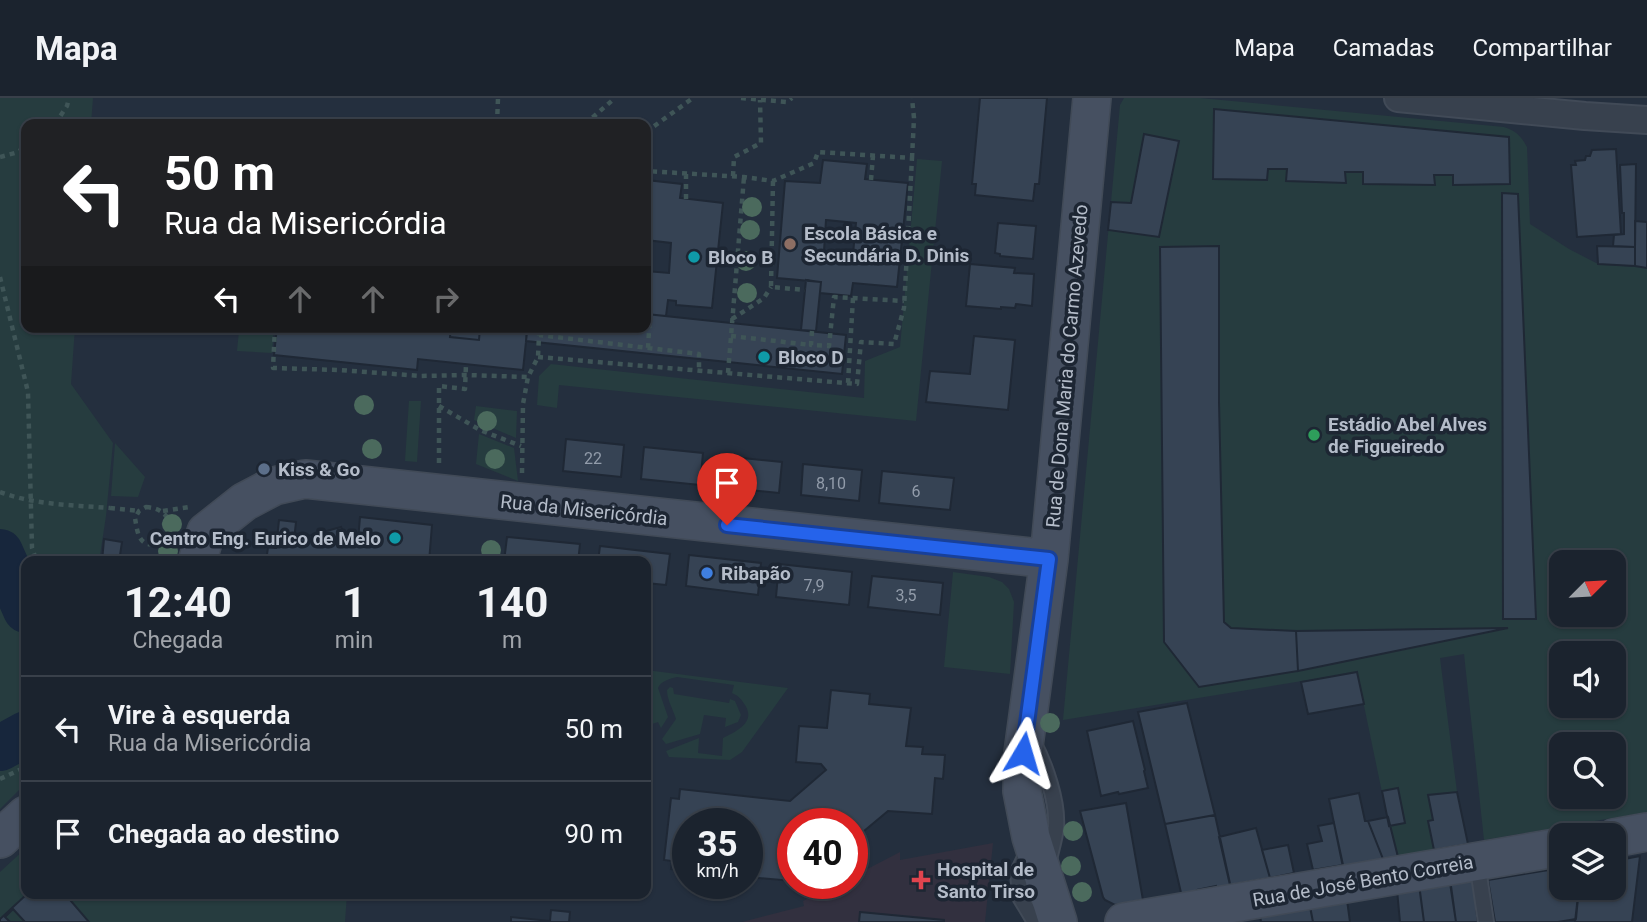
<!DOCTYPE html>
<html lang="pt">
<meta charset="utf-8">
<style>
:root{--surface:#1b232e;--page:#282f3a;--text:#f1f3f6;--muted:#a0a4aa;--line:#39404a}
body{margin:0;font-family:Roboto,sans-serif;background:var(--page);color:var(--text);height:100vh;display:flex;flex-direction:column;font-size:26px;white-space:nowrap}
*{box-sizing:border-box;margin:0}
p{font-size:23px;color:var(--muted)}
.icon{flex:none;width:38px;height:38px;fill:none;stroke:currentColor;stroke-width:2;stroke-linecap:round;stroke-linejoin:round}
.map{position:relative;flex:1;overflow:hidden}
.sheet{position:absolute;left:21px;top:458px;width:630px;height:343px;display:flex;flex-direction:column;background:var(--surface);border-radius:14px;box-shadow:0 2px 5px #0004,0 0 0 2px var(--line)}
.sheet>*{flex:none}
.top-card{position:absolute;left:21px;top:21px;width:630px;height:214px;border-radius:14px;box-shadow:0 2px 5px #0004,0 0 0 2px var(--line);background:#202124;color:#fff;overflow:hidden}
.needle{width:46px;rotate:66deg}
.buttons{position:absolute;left:1549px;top:452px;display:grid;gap:14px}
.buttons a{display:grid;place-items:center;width:77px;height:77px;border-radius:14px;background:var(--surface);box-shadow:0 2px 5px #0004,0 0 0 2px var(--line);font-size:35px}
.speed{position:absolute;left:672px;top:710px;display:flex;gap:14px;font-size:35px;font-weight:700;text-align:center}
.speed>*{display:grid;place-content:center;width:91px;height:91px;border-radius:50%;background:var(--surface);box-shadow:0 2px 5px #0004,0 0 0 2px var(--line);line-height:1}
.speed small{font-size:18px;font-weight:400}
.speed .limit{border:10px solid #d22;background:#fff;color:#111}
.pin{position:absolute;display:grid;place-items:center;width:60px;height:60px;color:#fff;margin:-72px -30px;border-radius:50% 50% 50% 0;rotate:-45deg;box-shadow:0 0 7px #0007}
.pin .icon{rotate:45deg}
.me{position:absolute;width:77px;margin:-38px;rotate:7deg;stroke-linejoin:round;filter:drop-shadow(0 0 5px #0008)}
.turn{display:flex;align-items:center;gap:24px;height:147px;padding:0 28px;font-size:32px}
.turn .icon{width:91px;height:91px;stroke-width:2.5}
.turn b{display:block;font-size:49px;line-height:60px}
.lanes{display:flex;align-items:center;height:66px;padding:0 28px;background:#0003;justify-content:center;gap:35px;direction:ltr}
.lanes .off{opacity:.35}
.eta{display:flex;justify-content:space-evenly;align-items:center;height:119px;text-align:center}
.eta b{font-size:42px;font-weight:700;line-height:49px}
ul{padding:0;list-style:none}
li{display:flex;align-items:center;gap:21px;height:105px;padding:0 28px;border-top:2px solid var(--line)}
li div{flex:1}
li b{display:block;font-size:26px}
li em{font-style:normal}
header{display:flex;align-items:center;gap:42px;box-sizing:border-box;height:98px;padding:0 35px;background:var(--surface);border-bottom:2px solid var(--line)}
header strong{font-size:33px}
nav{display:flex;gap:38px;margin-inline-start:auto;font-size:24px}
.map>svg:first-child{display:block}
.medical{fill:#32303f}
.green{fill:#263c3f;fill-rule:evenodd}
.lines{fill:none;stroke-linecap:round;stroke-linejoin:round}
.river{stroke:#17263c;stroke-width:46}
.building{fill:#364354;stroke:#1f2835;stroke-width:2;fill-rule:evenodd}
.lane-casing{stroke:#414a57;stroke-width:18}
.street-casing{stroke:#414a57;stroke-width:30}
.secondary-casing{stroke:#414a57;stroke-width:40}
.path{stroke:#3f5557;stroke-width:4.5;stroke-dasharray:5 5;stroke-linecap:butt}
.lane{stroke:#38414e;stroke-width:14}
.street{stroke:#38414e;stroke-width:26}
.secondary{stroke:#465061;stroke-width:37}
.path-bridge{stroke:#3f5557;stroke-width:4.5;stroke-dasharray:5 5;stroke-linecap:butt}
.tree{fill:#4b6a5d}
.route-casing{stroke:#184099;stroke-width:18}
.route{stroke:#2563eb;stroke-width:12}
.education-dot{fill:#8d6e63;stroke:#1d2633;stroke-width:2.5}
.culture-dot{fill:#0f9aa8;stroke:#1d2633;stroke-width:2.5}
.leisure-dot{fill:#2e9e5b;stroke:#1d2633;stroke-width:2.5}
.service-dot{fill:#5c6f8a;stroke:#1d2633;stroke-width:2.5}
.shop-dot{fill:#3f7fe0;stroke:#1d2633;stroke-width:2.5}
.health-dot{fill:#e0444e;stroke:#1d2633;stroke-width:2.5}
.labels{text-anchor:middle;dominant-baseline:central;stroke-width:7;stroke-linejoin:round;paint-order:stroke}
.number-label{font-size:16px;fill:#929caa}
.poi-label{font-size:19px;font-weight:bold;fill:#b4bcc9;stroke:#1d2633;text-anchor:start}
.street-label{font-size:19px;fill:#b4bcc9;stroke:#1d2633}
</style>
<header>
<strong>Mapa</strong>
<nav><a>Mapa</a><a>Camadas</a><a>Compartilhar</a></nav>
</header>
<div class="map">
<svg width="1647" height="824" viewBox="0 0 1647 824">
<rect width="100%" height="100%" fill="#242f3e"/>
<path class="medical" d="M993 745 985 824H742L804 808 803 803 838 786H852V779L900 754V762Z"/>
<path class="green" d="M0 0H93L91 26H26V229H75L71 286 113 345 106 418 99 464H26V685L0 711Z
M1124 0H1200L1504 29C1516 33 1521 38 1527 49L1530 126 1569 151 1598 166 1647 170V714L1484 742 1464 556 1440 560 1457 694 1428 697 1433 722 1428 723 1434 752 1398 759 1389 728 1357 574 1063 622 1120 7ZM1561 464H1614V516H1561ZM1561 555H1614V607H1561ZM1561 646H1614V698H1561Z
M917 61 942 63 916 323 559 287 557 310 537 307 539 278 551 266 864 300 865 263 900 249Z
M203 229H274L272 255 237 253 239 233Z
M409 303H421L417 364 405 363Z
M476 308 517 313 516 340 474 322Z
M479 336 514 350 518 383 476 366Z
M115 345 145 379 138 399 111 398Z
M953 474 989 479 1002 484 1009 491 1014 504 1010 576 944 569Z
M646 572 788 590 742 654 730 662 669 659 666 653 699 640 698 655 722 658 723 640C737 633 756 624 745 607 741 601 739 598 732 595L734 587 677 579C669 581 661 583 658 590L668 619 661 630 658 624 646 628Z
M670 589 673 590 674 596 729 605 730 601 735 603 741 617 738 624 725 629 726 620 704 617 700 636 666 646 662 641 676 621C673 611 667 602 667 592Z
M26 750V796H347L345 824H0V774Z"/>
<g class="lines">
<path class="river" d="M0 454 26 512
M0 650 26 636"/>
</g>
<path class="building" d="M980 0H1047L1039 86H1035L1033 103 975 97 976 86H972Z
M1214 11 1509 39 1510 86 1453 87V77H1434L1435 87 1363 86V74H1345L1346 85 1286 83 1287 71H1268L1267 82 1213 81Z
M1144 36 1179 43 1159 139 1108 132 1111 104 1131 105Z
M1616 51 1621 136 1577 139 1571 67H1576L1575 63 1585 62 1586 58H1590L1592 52Z
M823 62 867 66 865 81 908 85 897 189 853 185 851 198 820 195 821 184 777 180 785 83 820 85ZM826 122 856 125 853 156 824 153Z
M1636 66 1635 149 1613 148 1614 137 1624 136V115H1622L1620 67Z
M646 82 682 86 680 100 723 105 712 210 676 207V203L668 202 666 218 646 216V173L669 175 671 145 646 142Z
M1502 95 1518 96 1536 521H1503Z
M1635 123 1647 124V170L1635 168Z
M998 125 1036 128 1033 161 1000 158V156L995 155Z
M1219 148V304L1224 524 1231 530 1296 533 1298 573 1199 589 1164 544 1160 149Z
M1597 148 1635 149V168L1598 166Z
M970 166 1015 170 1014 175 1034 176 1032 208 1016 206 1015 210 1001 209V211L966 208Z
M806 182 821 184 816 233 801 232Z
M646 216 846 237 842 276 526 243 527 229 587 234 588 229H646Z
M277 229H451L450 239 479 242 480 230 527 234 523 272 418 261 417 272 274 257Z
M451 229H527V234L480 230 479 242 450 239Z
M974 238 1015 242 1008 312 926 304 930 273 970 276Z
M566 341 624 347 621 379 563 373Z
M644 349 703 355 700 387 641 381Z
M724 358 782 364 779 395 721 389Z
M803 366 862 372 859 403 801 397Z
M882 373 954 380 950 412 879 405Z
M360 419 432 427 429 464H266L268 449 276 450 279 422 296 424 294 442 341 429 347 442 358 443Z
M507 439 580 446 578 464H504Z
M104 441 122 444 119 464H102Z
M600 448 670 456 666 487 646 485V464H598Z
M689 457 761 465 758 497 686 488Z
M779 466 852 474 849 507 776 499Z
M872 478 943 485 940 517 868 509Z
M1508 530 1298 573 1296 533Z
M1357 574 1364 606 1308 616 1301 584Z
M831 592 870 596 869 606 911 610 906 648 923 649 922 656 945 657 943 681 935 680 932 716 888 713 852 743V726H793V783L747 779V726H688V773L671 771 672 763 664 762 671 700 679 701 680 691 790 703 826 672 821 666 796 664 799 628 827 630Z
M1187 605 1215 717 1165 726 1138 614Z
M1133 623 1145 672 1144 673 1148 690 1119 696 1118 694 1101 698 1087 633Z
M1398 690 1405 725 1389 728 1382 693Z
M1457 694 1468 746 1434 752 1428 723 1433 722 1428 697Z
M1359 695 1365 723H1368L1383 761 1343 769 1329 701Z
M1126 705 1143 802 1115 807 1105 802 1103 799 1080 713Z
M1215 717 1231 790 1216 791V788L1197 792 1196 793 1182 799 1165 726Z
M1388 719 1398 759 1383 761 1368 723Z
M1334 725 1343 767 1313 772 1307 746 1322 743 1318 728Z
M1256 730 1270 780 1230 787 1219 739Z
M1288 747 1294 775 1270 780 1262 752Z
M1640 758 1632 824H1575L1579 789H1614V763Z
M1561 770V789H1579L1576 821 1558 824H1495L1488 782Z
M1450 781 1456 824H1424L1419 786Z
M1473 781 1477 809 1476 810 1478 824H1456L1450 785Z
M1419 787 1424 824H1400L1397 792Z
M27 796H65L89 824H0V821Z
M1347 802 1350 824H1313L1310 809Z
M1310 808 1313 824H1261L1260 817Z
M13 811 25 824H10L5 819Z
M551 812 570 814 569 824H511V819L550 823Z
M860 814 944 822V824H859Z"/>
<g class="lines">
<g class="lane-casing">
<path id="lane" d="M1033 644C1045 666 1058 704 1056 729 1055 740 1051 752 1049 762
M1028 753 1018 774 1020 799 1035 824
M1477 764 1486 824"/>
</g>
<g class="street-casing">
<path id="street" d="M1398 0 1585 18 1647 22"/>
</g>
<g class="secondary-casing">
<path id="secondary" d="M197 464 206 434 244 404 274 388 305 381 1049 461
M1614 740 1647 734
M0 741 26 717
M1058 824 1031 739 1022 693 1023 655 1049 461 1092 0
M1124 824 1561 749"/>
</g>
<path class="path" d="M741 0 787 4 792 0
M55 26 67 8 69 0
M497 26 498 0
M585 26 615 0
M646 34 693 0
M0 59 15 55 26 49
M912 60 914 20 912 0
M733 78 734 59 761 45 760 2
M871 82 873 58
M773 83 771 189 805 192
M686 101V76
M0 179 28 294 32 450 37 464
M732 221 764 200 771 189
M275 229 273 270 339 272 421 278 466 277 528 279 538 259 539 237 699 256V273
M812 233 811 247 829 248 834 199 904 203
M539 237 540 229
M731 238 811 247
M648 250 650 216
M538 259 857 286 861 244 894 246 904 210 912 60 818 54 814 65 773 83 744 79 646 73
M728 275 744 79
M848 285 853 200
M439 308 480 332 521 348
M439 365V288L465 291 466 266
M522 375 523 306 528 279
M146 409C156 410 161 412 167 419L164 426 168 434C162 443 147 454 139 438 137 433 136 426 135 420L139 413Z
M110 410 139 413
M163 413 189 409
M0 681 26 669"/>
<use href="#lane" class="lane"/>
<use href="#street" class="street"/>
<use href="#secondary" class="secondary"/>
<path class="path-bridge" d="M0 394C35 407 73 407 110 410"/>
</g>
<g class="tree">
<circle cx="752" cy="109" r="10"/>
<circle cx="750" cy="132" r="10"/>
<circle cx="746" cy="163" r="10"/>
<circle cx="747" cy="195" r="10"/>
<circle cx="364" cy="307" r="10"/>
<circle cx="487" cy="323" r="10"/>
<circle cx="372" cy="351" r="10"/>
<circle cx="495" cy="361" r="10"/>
<circle cx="172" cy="426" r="10"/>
<circle cx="491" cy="452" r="10"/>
<circle cx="168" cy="453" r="10"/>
<circle cx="1050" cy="625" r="10"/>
<circle cx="1073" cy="733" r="10"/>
<circle cx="1071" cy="768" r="10"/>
<circle cx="1082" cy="794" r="10"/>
</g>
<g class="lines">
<g class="route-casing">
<path id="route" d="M727 427 1049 461 1023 655"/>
</g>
<use href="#route" class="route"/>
</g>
<circle class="education-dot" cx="790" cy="146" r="7"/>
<g class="culture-dot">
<circle cx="694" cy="159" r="7"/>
<circle cx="764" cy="259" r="7"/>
<circle cx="395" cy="440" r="7"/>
</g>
<circle class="leisure-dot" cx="1314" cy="337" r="7"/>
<circle class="service-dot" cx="264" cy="371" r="7"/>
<circle class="shop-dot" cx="707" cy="475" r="7"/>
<path class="health-dot" d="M917.5 771.5h7v7h7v7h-7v7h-7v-7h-7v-7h7z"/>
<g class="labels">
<g class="number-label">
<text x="593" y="360">22</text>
<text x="831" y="385">8,10</text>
<text x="916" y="393">6</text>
<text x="814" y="487">7,9</text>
<text x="906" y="497">3,5</text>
</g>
<g class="poi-label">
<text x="804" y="135">Escola Básica e<tspan x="804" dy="22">Secundária D. Dinis</tspan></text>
<text x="708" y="159">Bloco B</text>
<text x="778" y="259">Bloco D</text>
<text x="1328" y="326">Estádio Abel Alves<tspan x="1328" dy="22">de Figueiredo</tspan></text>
<text x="278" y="371">Kiss &amp; Go</text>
<text x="381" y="440" text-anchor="end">Centro Eng. Eurico de Melo</text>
<text x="721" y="475">Ribapão</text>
<text x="937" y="771">Hospital de<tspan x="937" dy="22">Santo Tirso</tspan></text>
</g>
<g class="street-label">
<text transform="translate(1067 268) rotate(-85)">Rua de Dona Maria do Carmo Azevedo</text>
<text transform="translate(584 412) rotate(6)">Rua da Misericórdia</text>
<text transform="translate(1363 783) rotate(-10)">Rua de José Bento Correia</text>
</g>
</g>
</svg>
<div class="buttons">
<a><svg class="needle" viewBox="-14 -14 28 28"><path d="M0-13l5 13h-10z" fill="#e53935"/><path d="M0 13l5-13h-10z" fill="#a0a4aa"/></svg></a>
<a><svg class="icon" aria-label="sound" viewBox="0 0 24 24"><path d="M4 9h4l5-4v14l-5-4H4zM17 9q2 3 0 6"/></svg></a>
<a><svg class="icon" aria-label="search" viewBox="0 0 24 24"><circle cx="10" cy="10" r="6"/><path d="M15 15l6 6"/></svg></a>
<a><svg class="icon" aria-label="layers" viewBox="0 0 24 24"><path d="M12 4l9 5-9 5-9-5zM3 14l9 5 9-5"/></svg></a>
</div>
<div class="speed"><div>35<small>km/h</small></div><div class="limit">40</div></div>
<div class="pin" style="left:727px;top:427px;background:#d93025"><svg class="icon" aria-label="arrive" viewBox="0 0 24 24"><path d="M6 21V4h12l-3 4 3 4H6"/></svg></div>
<svg class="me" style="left:1023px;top:655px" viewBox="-20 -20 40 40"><path d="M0-17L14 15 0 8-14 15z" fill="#2563eb" stroke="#fff" stroke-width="4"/></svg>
<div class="top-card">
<div class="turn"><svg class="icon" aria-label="left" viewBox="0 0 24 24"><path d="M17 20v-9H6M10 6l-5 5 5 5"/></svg><div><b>50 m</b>Rua da Misericórdia</div></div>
<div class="lanes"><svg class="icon" aria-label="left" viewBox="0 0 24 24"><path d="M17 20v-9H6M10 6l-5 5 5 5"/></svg><svg class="icon off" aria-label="ahead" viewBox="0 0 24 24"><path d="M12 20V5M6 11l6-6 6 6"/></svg><svg class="icon off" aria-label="ahead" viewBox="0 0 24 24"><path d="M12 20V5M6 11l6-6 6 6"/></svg><svg class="icon off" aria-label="right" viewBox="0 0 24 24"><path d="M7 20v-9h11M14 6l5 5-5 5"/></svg></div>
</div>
<section class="sheet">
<div class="eta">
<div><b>12:40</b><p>Chegada</p></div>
<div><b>1</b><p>min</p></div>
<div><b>140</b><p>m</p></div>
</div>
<ul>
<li><svg class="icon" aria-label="left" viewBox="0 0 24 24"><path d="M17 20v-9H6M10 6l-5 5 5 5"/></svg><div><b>Vire à esquerda</b><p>Rua da Misericórdia</p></div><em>50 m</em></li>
<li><svg class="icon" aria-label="arrive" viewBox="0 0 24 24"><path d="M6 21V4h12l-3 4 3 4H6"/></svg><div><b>Chegada ao destino</b></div><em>90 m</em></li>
</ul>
</section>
</div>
